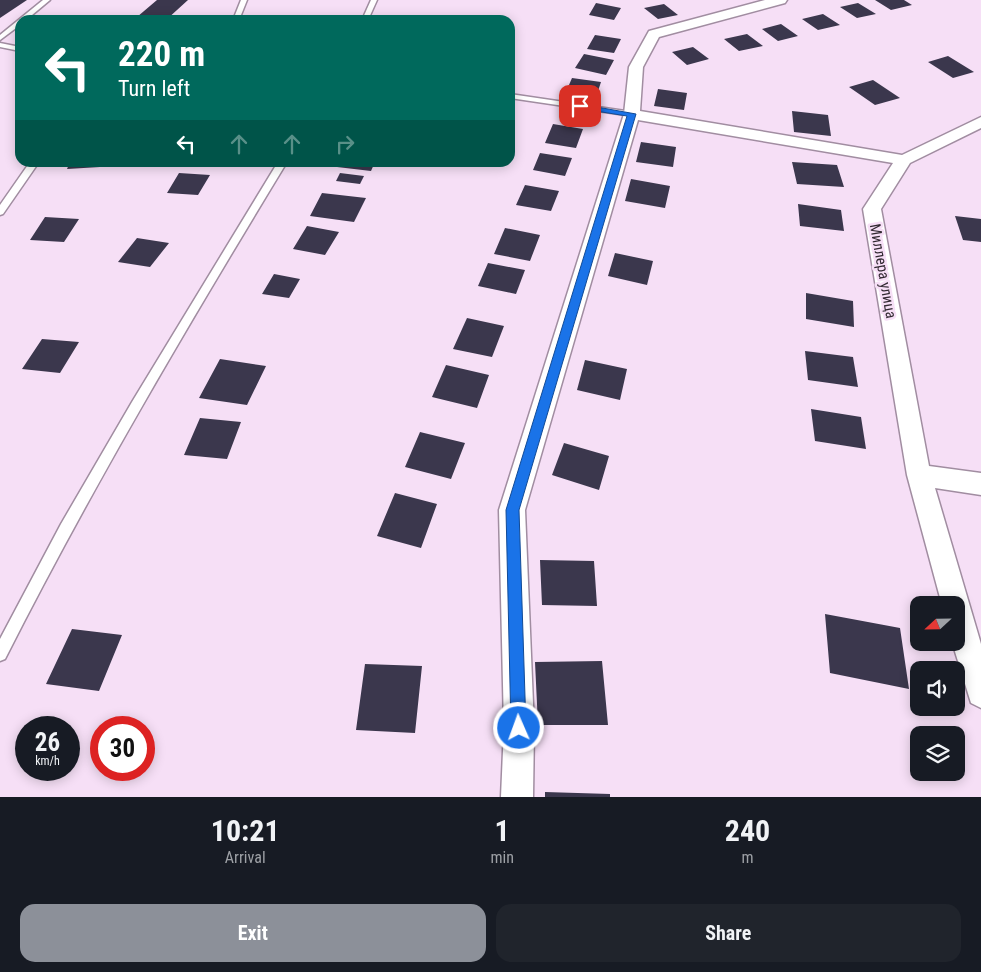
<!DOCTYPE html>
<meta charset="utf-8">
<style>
:root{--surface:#171b24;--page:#20242c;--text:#f1f3f6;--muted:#9ea1a6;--accent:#8c9099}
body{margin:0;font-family:"Roboto Condensed",sans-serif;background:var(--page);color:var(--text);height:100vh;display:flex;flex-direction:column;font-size:19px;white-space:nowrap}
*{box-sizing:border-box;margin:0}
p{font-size:16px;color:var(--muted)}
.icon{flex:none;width:28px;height:28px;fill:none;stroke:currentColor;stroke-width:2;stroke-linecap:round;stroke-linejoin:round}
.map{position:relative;height:797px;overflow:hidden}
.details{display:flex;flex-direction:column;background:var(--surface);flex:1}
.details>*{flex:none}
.top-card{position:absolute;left:15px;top:15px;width:500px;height:152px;border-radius:15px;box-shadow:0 2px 12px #0003;background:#00695c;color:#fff;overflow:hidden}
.needle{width:32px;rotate:248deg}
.buttons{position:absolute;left:910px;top:596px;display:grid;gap:10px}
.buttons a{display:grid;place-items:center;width:55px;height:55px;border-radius:10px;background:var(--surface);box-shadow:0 2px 12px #0003;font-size:25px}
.speed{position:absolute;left:15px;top:716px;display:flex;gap:10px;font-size:25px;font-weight:700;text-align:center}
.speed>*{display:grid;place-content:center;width:65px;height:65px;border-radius:50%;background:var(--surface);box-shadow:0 2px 12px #0003;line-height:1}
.speed small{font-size:12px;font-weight:400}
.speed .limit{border:8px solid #d22;background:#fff;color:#111}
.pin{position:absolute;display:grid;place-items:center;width:42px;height:42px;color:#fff;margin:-21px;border-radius:10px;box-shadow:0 2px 8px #0006}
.me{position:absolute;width:55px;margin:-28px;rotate:358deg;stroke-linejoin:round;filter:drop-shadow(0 0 4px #0008)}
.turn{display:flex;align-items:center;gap:18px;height:105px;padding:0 20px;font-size:22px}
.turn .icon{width:65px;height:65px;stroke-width:2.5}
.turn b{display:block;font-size:35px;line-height:42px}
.lanes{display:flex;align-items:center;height:48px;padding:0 20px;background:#0003;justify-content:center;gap:25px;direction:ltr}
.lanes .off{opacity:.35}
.eta{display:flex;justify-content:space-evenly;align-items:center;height:85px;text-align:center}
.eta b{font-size:30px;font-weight:700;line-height:35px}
.action{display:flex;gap:10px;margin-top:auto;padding:10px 20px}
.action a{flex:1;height:58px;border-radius:15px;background:var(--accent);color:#fff;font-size:20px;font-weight:700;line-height:58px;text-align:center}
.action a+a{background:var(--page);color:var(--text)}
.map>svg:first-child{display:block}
.building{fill:#3b374d}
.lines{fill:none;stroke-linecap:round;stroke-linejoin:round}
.service-casing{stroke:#a18da1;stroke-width:3}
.minor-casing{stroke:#a18da1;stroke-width:3}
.service{fill:#fff;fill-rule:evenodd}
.minor{fill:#fff;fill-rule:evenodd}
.route{fill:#1a73e8;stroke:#114b97}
.labels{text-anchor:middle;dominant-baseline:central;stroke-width:5;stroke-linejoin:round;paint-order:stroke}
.street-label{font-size:15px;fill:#312931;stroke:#f6dff6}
</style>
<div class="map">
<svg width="981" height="797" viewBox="0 0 981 797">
<rect width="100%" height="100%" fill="#f6dff6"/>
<path class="building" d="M0 0H27L0 18Z
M157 0H188L166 20 137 17Z
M875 0H904L912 5 891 10Z
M596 3 621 8 614 20 589 15Z
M858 3 876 14 857 18 840 7Z
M664 4 678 15 658 19 644 8Z
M823 14 840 25 818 30 802 19Z
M781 24 798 36 778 41 762 29Z
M747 34 763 46 739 51 724 39Z
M595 35 621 39 614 53 587 49Z
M693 47 709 59 687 65 672 52Z
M584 54 614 60 606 75 575 68Z
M948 56 974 72 953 78 928 62Z
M572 78 601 82 596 97 566 92Z
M873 80 900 98 875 105 849 87Z
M658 89 687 93 684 110 654 106Z
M792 111 828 115 831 136 794 132Z
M553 124 583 129 576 148 545 143Z
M641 142 676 147 673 167 636 162Z
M540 153 572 158 565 176 533 170Z
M70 162H101L100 167 67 169Z
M340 162H375L371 171 337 167Z
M792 162 837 165 844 187 797 184Z
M179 173 210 175 198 195 167 193Z
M340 173 364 176 360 184 336 181Z
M631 179 670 186 665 208 625 201Z
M525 185 559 191 551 211 516 205Z
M322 193 366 198 354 222 310 216Z
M798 204 841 210 844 231 800 226Z
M955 216 981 219V242L963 240Z
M45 217 79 219 64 242 30 240Z
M307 226 339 232 325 255 293 249Z
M505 228 540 235 530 261 494 254Z
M137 238 169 243 150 267 118 262Z
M615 253 653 261 647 285 608 276Z
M488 263 525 270 516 294 478 286Z
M274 274 300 279 289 298 262 294Z
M806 293 853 301 854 327 806 319Z
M467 318 504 326 492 357 453 349Z
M42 339 79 342 60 373 22 369Z
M805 351 853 357 858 387 808 380Z
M220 359 266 366 247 405 199 398Z
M585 360 627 369 620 400 577 390Z
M446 365 489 375 477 408 432 397Z
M811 409 861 417 866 449 815 441Z
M200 418 241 422 227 459 184 455Z
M420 432 465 443 451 479 405 467Z
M564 443 609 456 599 490 552 475Z
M395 493 437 504 421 548 377 536Z
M540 560 594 561 597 606 542 605Z
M825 614 900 628 909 689 830 673Z
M72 629 122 635 99 691 46 684Z
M602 661 608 725H538L535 662Z
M365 664 422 666 415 733 356 730Z
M545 792 610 794V797H545Z"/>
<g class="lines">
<g class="service-casing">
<path id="service" d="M43 0H50L26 20H20V25L0 40V35Z
M241 0H247L239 20H233Z
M371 0H377L368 20H362Z
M0 43 20 47V51L0 47Z
M510 94 632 112 636 114 632 116 510 98Z
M30 162H39L3 214 0 215V205Z
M278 162H287C188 325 91 489 5 659L0 661V639L61 524 132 402Z"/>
</g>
<g class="minor-casing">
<path id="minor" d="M765 0H787L785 3 659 37 643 67 640 111 902 155 981 117V128L910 163 881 209 929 466 981 473V495L935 488 981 644V708L971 703 952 642H956V605H942L907 475 863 209 893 163 638 120 525 510 534 728 533 797H501L504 728 499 510 624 114 629 67 649 31Z"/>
</g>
<use href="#service" class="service"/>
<use href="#minor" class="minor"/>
</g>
<path class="route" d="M580 104 636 114 519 510 526 728 524 734 519 736 513 734 511 728 506 510 627 116 577 108 576 106Z"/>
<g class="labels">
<g class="street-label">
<text transform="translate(883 271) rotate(80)">Миллера улица</text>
</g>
</g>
</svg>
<div class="buttons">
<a><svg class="needle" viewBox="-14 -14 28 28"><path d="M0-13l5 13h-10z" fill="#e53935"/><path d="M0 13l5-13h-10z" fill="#9ea1a6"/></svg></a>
<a><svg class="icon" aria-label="sound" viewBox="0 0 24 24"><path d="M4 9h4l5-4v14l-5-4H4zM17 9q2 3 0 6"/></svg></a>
<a><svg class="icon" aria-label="layers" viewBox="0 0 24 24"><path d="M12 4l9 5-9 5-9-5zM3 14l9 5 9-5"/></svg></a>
</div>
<div class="speed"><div>26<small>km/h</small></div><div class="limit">30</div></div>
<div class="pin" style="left:580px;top:106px;background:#d93025"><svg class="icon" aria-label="arrive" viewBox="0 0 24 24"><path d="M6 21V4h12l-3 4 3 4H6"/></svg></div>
<svg class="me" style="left:519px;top:728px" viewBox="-20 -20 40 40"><circle r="17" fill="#1a73e8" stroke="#fff" stroke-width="3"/><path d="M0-11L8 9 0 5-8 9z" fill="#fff"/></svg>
<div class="top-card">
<div class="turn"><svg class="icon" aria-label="left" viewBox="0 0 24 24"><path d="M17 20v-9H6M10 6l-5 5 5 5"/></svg><div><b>220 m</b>Turn left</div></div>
<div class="lanes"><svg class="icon" aria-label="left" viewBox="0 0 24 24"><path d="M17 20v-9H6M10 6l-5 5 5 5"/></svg><svg class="icon off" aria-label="ahead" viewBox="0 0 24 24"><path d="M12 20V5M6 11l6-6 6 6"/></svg><svg class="icon off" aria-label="ahead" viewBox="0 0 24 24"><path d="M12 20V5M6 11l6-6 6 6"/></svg><svg class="icon off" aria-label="right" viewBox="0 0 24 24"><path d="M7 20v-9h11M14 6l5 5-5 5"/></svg></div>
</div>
</div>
<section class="details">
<div class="eta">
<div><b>10:21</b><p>Arrival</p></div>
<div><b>1</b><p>min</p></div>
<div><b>240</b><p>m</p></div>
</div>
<div class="action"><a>Exit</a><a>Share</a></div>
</section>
